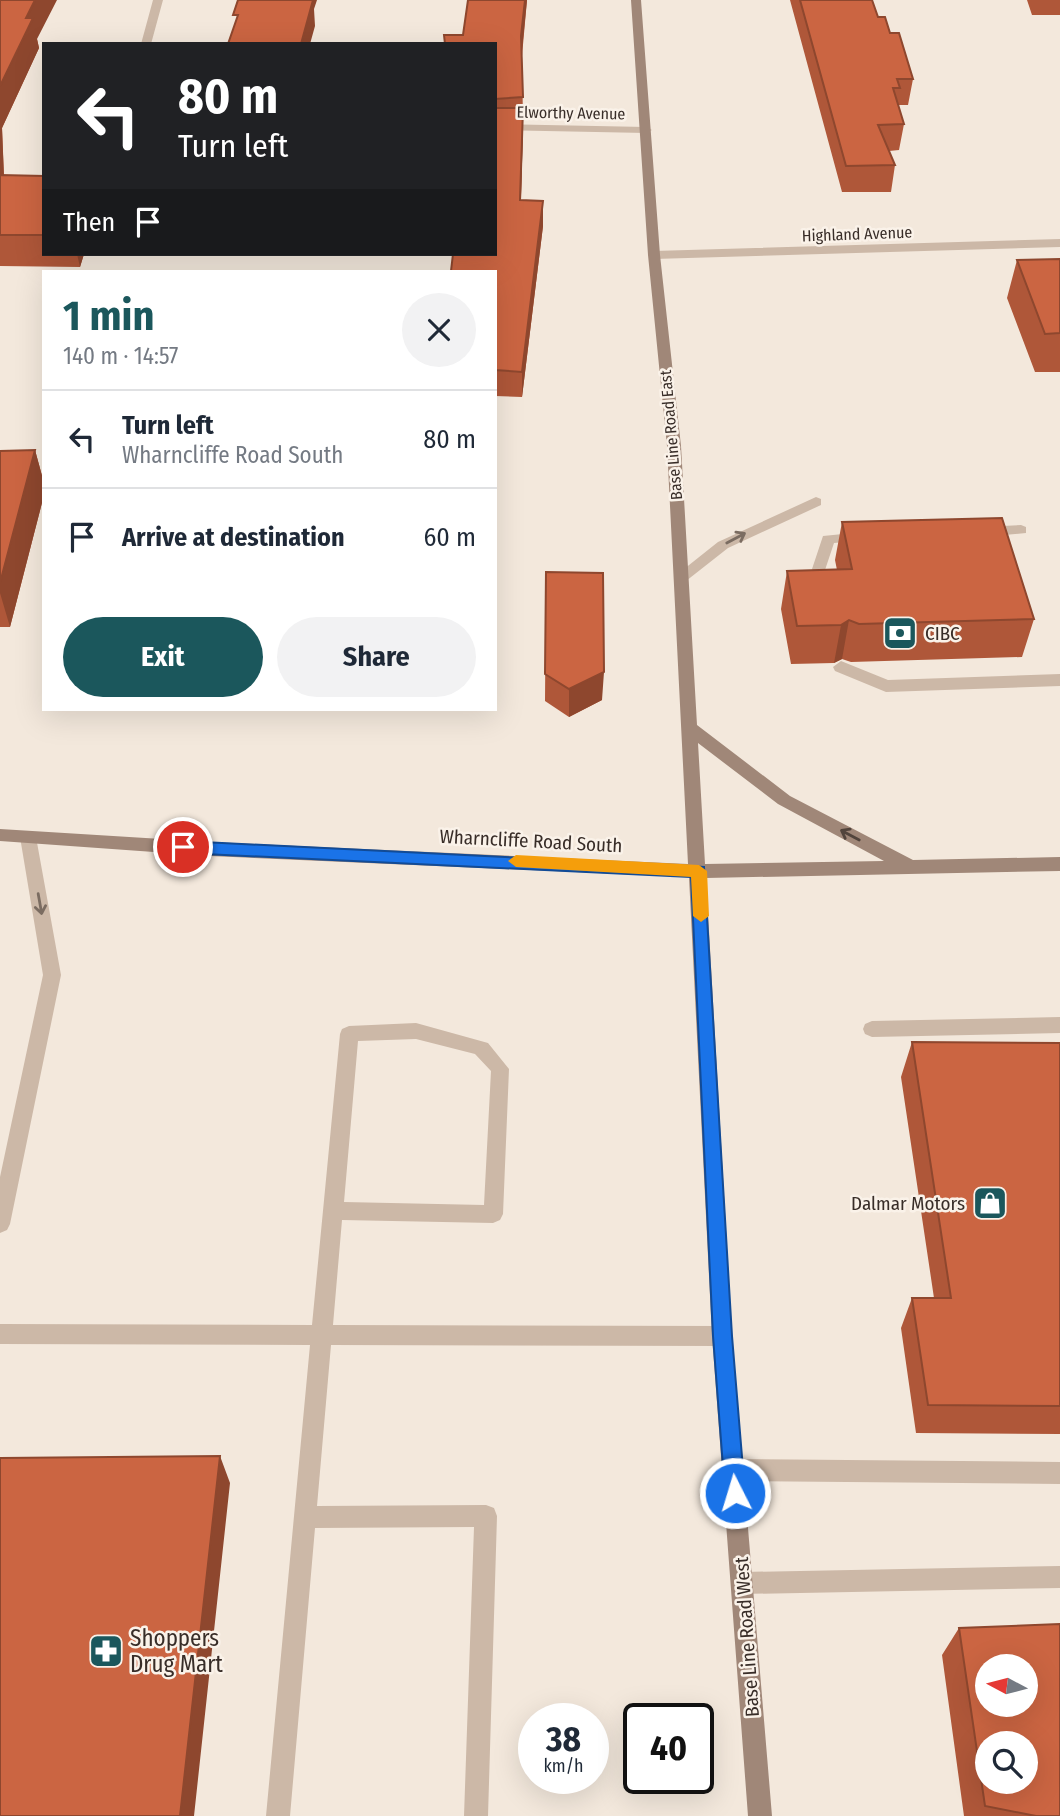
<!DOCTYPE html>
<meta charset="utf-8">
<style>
:root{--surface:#fff;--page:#f2f2f3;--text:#1f2937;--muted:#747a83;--line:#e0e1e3;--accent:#1b575c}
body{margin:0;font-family:"Fira Sans Condensed",sans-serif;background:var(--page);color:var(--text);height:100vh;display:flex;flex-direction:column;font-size:26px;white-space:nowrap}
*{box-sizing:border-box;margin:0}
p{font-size:23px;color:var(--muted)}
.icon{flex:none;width:38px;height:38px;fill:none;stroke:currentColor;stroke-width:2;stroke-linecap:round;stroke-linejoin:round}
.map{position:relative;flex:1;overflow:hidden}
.details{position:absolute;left:42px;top:270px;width:455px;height:441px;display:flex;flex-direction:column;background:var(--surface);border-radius:0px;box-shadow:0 7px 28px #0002}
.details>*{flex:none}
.guide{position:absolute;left:42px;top:42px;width:455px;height:214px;border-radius:0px;box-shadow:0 7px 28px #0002;background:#202124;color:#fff;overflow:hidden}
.needle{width:46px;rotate:277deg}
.fabs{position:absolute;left:975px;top:1654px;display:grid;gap:14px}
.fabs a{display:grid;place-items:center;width:63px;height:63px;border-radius:50%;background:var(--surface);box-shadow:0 7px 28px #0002;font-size:35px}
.speed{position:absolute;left:518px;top:1703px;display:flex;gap:14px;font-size:35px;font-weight:700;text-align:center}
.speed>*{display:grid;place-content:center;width:91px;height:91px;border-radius:50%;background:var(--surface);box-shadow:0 7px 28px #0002;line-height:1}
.speed small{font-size:18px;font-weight:400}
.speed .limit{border:4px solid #111;border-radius:10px;background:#fff;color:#111}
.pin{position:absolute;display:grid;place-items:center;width:60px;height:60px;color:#fff;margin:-30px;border:4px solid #fff;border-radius:50%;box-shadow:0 2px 7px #0007}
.me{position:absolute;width:77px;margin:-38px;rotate:355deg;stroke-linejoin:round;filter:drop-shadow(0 0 5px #0008)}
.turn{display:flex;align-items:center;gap:24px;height:147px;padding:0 21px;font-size:32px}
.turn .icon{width:91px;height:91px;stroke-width:2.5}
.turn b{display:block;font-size:49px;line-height:60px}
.then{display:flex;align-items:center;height:66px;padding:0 21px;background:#0003;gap:14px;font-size:26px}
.round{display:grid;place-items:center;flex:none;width:74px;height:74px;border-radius:37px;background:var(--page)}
.headline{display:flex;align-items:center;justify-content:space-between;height:119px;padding:0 21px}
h1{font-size:42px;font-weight:700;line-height:52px;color:var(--accent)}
.primary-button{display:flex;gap:14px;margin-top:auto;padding:14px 21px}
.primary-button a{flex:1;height:80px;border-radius:42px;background:var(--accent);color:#fff;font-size:28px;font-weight:700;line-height:80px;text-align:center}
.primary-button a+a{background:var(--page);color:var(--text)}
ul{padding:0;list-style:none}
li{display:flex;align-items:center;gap:21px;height:98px;padding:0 21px;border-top:2px solid var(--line)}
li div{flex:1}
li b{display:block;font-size:26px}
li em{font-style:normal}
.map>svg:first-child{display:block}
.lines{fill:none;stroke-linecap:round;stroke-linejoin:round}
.lane{fill:#ccb8a7;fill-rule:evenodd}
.street{fill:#ccb8a7;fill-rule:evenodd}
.secondary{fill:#a08778;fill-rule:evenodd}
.wall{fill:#af5739}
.shaded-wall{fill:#8e472e}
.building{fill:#cb6542;stroke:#8e472e;stroke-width:2;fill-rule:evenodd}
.oneway{stroke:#7b6c61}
.oneway2{stroke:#52443c}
.route{fill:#1a73e8;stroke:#114b97;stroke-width:2}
.slow{fill:#f59e0b}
.labels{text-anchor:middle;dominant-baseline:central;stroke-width:5;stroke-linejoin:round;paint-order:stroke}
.far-street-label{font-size:16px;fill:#382d28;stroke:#faf2e9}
.poi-label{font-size:19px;fill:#382d28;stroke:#faf2e9;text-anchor:start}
.street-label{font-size:19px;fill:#382d28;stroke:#faf2e9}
.near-poi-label{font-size:23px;fill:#382d28;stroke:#faf2e9;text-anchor:start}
</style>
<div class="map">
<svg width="1060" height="1816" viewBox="0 0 1060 1816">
<rect width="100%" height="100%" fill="#f3e8dc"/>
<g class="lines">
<path class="lane" d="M816 497 821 499V505L728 548 686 581 681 582 674 577 718 542Z
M1021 525 1026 527V533L982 537 975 532 982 527Z
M863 532 870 537 868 540 834 543 824 573H814L812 569 823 536Z
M841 661 888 680 1060 674V686L886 692 835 671 833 667Z
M28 831 36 837 61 975 10 1224 7 1230 0 1233V1177L43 975 20 837Z
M1060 1017V1033L872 1037 865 1034 863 1029 865 1024 872 1021Z
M416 1023 488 1043 509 1069 503 1214 500 1220 493 1223 342 1220 333 1325 722 1326 729 1329 732 1336 729 1343 722 1346 331 1345 317 1506 486 1505 494 1508 497 1516 488 1816H464L474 1527 315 1528 290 1816H266L310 1345 0 1344V1324L312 1325 340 1034 342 1029 349 1026ZM416 1039 475 1054 491 1071 484 1205 344 1202 358 1041Z
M733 1459 1060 1462V1484L733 1481 725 1478 722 1470 725 1462Z
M1060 1566V1588L743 1594 735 1591 732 1583 735 1575 743 1572Z"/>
<path class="street" d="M153 0H163L151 44H141Z
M495 124 646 127 652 130 646 133 495 130Z
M1060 239V247L654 259 648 255 654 251Z"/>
<path class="secondary" d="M631 0H641L660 255 681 446 697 725 790 796 913 860 1060 857V871L706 878 732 1336 772 1816H748L712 1336 689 877 210 856 0 841V829L210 842 688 864 667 446 648 255ZM698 743 778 804 884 861 705 864Z"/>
</g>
<path class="wall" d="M0 0 37 39 39 48 2 128 4 175 44 176V254H84L80 267 0 266Z
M468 0H527L522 56 523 122 521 200 543 226 522 397 495 396V44L463 35Z
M790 0H872L878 17 890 33 913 79 908 105H898L904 124 899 150 889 151 895 165 891 192H842Z
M1027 0H1060V15H1032Z
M1060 259V372H1035L1007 298 1017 260Z
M35 450 44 483V495L10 627H0V451Z
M842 522 1034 619 1022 657 851 662 842 659 834 663 791 664 781 609 787 571 837 570 835 560Z
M546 572 602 700 569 717 545 701Z
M912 1042 1060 1043V1434L916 1433 901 1328 912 1298H934L901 1077Z
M959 1628 1060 1816H964L942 1655Z"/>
<path class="shaded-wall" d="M35 0H57L37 39 39 48 2 128 5 206 0 185V86L26 18Z
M305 0H317L314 9 315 26 310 44H301Z
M525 0H527L521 60V36Z
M523 108V133L520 225V200Z
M543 201V226L522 397V372Z
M77 254H84L80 267Z
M35 450 44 483V495L10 627 0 593V583Z
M849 620 842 659 834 663 841 625Z
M604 672 602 700 569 717V689Z
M220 1456 230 1483 194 1816H180Z"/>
<path class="building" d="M0 0H35L26 18H33L0 86Z
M238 0H313L301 44H228L238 15H233Z
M468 0H525L521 36 523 97 495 99V44H445L444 35H463Z
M800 0H872L878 17H885L890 33H899L913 79H897L900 88H893L904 124 878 125 895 165 846 166Z
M495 108H523L520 200 543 201 522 372 495 370V271H451L453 254H495Z
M0 175 44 176V235H0Z
M1060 259V333L1045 334 1017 260Z
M35 450 0 583V451Z
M1002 518 1034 619 859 624 849 620 841 625 797 626 787 571 852 569 842 522Z
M546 572 603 573 604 672 569 689 545 674Z
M912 1042 1060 1043V1406L928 1405 912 1298H951Z
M220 1456 180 1816H0V1458Z
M1060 1624V1816H1036L985 1806 959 1628ZM987 1666H1026V1704H987ZM987 1743H1026V1782H987Z"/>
<defs><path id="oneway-shaft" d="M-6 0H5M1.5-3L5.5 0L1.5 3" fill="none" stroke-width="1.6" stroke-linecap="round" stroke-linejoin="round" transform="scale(1.75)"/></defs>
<g class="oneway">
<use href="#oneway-shaft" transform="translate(736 538) rotate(-28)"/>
<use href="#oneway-shaft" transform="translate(40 904) rotate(80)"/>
</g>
<use class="oneway2" href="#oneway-shaft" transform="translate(850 835) rotate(-152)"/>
<path class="route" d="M183 841 704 867 732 1336 745 1493 742 1500 735 1503 728 1500 725 1493 713 1336 691 877 183 853 175 847Z"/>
<path class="slow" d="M516 855 699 865 707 871 709 916 701 922 693 916 691 877 516 867 508 861Z"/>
<defs>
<g id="bank-square" transform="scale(1.75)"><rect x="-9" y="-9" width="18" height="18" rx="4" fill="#1b575c" stroke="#faf2e9"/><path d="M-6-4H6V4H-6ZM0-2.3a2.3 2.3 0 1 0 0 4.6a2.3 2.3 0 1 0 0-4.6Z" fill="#fff"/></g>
<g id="shop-square" transform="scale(1.75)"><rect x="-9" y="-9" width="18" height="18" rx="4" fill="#1b575c" stroke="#faf2e9"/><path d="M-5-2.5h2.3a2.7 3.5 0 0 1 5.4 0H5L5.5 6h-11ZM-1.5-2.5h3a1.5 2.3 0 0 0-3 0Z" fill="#fff"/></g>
<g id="pharmacy-square" transform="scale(1.75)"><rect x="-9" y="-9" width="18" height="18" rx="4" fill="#1b575c" stroke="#faf2e9"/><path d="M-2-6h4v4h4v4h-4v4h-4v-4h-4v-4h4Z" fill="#fff"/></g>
</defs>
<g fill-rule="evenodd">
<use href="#bank-square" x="900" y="633"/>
<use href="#shop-square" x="990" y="1203"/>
<use href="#pharmacy-square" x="106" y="1651"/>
</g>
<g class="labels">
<g class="far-street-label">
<text transform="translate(571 113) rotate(1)">Elworthy Avenue</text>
<text transform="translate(857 234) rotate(-2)">Highland Avenue</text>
<text transform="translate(671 435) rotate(-95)">Base Line Road East</text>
</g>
<g class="poi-label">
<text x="925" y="633">CIBC</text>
<text x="965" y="1203" text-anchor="end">Dalmar Motors</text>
</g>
<g class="street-label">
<text transform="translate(531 841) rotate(3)">Wharncliffe Road South</text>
<text transform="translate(747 1637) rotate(-94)">Base Line Road West</text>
</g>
<g class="near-poi-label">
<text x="130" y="1638">Shoppers<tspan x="130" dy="26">Drug Mart</tspan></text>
</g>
</g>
</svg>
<div class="fabs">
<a><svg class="needle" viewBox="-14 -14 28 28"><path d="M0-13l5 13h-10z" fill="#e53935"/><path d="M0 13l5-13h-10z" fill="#747a83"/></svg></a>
<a><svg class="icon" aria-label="search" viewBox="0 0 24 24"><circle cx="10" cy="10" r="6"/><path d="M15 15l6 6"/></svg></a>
</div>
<div class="speed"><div>38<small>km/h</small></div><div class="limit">40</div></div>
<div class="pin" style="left:183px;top:847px;background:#d93025"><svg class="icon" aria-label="arrive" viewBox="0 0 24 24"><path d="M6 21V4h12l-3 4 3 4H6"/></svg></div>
<svg class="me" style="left:735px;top:1493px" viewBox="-20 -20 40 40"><circle r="17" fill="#1a73e8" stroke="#fff" stroke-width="3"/><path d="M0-11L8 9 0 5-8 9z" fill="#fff"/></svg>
<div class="guide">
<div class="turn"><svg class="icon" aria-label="left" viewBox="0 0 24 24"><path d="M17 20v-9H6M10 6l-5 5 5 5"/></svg><div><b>80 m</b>Turn left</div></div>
<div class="then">Then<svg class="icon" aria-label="arrive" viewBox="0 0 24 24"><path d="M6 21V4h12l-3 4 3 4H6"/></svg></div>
</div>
<section class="details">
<div class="headline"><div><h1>1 min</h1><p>140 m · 14:57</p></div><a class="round"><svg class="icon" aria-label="close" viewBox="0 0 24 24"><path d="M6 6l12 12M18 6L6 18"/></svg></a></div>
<ul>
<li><svg class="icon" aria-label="left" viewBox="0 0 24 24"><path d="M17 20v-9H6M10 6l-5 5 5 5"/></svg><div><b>Turn left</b><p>Wharncliffe Road South</p></div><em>80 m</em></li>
<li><svg class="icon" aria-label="arrive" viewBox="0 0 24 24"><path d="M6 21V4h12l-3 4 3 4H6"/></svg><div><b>Arrive at destination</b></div><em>60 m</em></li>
</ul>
<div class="primary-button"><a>Exit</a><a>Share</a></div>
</section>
</div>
